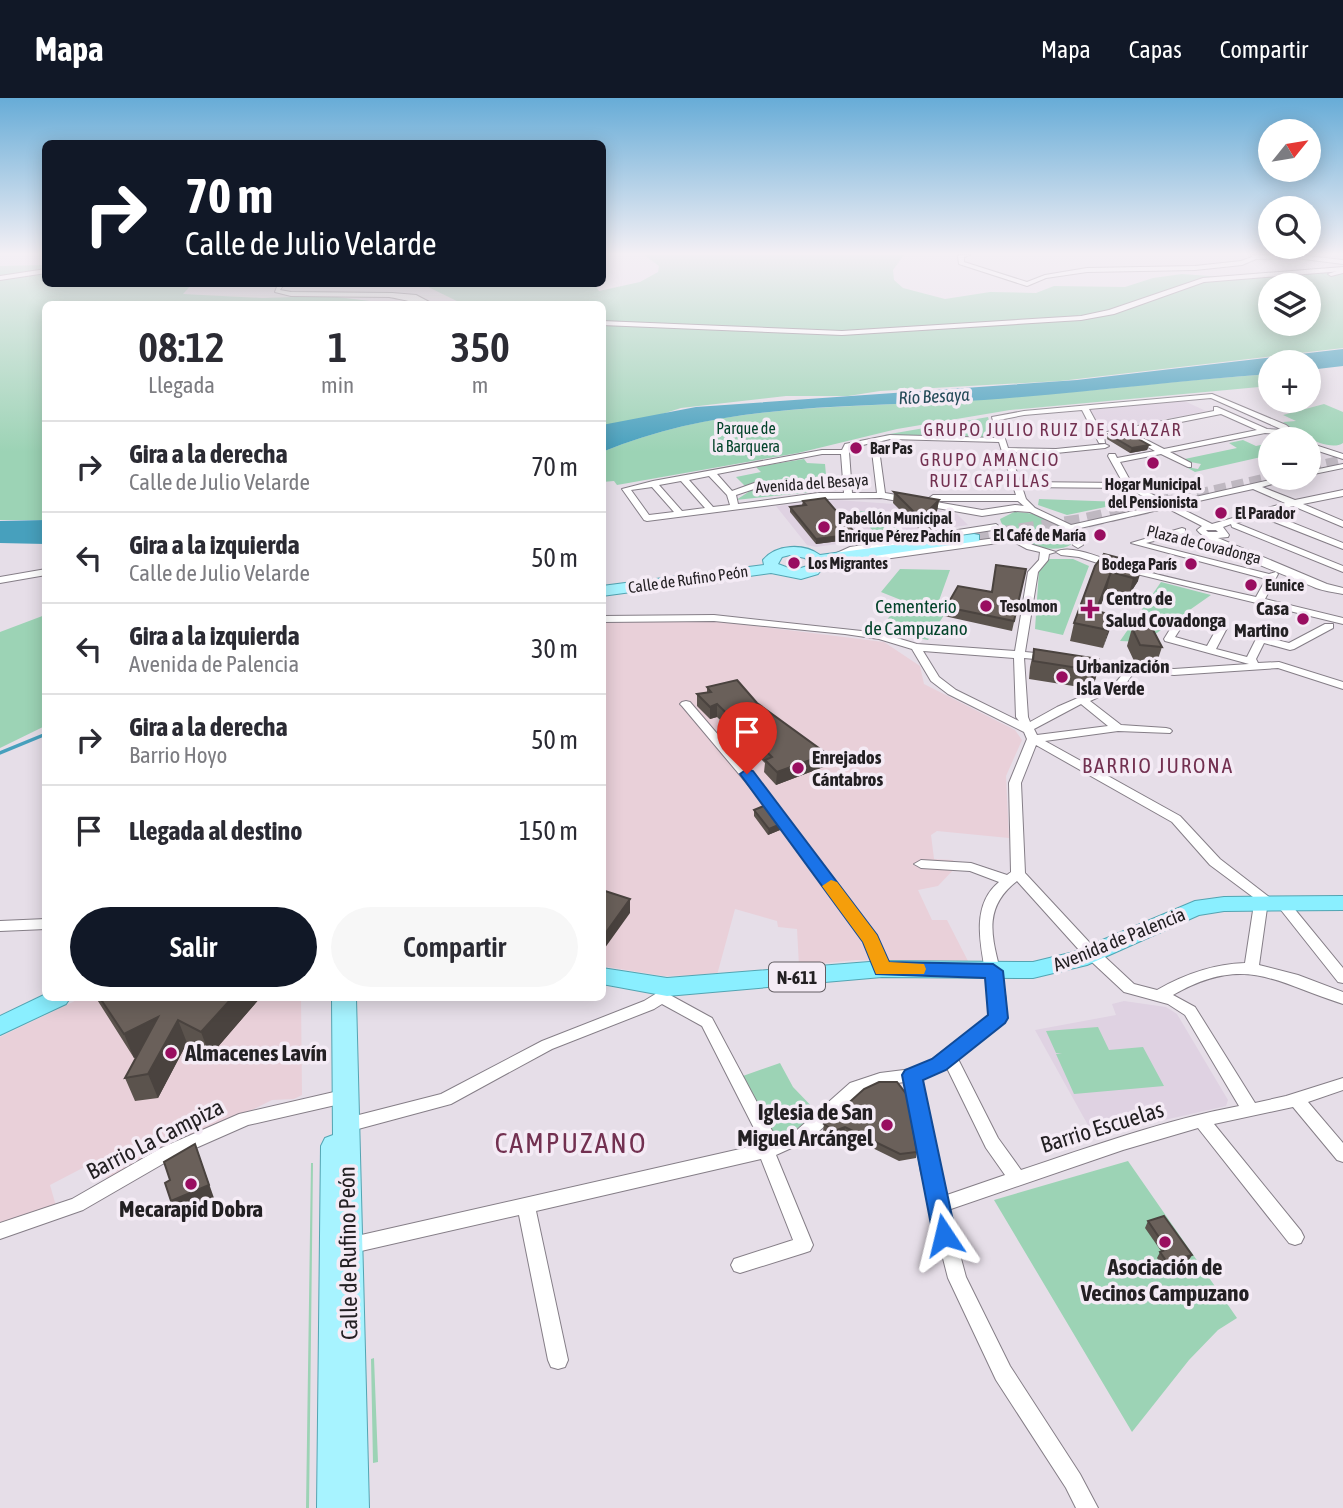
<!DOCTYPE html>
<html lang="es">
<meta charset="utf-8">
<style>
:root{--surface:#fff;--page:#f7f7f7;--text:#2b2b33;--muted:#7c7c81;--line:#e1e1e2;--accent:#111827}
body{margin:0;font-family:"Asap Condensed",sans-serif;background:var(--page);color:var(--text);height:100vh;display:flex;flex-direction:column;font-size:26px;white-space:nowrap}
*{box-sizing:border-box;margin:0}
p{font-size:23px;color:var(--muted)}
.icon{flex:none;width:38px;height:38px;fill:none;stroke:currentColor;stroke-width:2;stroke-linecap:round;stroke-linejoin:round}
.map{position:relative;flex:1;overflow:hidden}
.sheet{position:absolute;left:42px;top:203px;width:564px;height:700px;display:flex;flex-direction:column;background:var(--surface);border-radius:10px;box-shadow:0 4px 18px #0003}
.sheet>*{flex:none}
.hud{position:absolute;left:42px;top:42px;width:564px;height:147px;border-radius:10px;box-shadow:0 4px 18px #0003;background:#111827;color:#fff;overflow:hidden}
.needle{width:46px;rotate:60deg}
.controls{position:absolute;left:1258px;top:21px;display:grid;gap:14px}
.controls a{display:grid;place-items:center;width:63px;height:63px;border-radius:50%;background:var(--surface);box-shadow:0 4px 18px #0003;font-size:35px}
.pin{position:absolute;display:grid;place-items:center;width:60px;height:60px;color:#fff;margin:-72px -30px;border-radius:50% 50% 50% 0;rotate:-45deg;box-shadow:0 0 7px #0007}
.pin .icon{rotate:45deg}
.me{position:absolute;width:77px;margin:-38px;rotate:350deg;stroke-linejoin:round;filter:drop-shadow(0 0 5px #0008)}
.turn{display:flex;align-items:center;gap:24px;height:147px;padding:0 28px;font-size:32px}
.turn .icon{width:91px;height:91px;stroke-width:2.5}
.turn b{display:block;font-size:49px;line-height:60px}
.eta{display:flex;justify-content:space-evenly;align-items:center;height:119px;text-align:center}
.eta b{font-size:42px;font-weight:600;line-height:49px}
.cta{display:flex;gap:14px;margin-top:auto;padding:14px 28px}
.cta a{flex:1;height:80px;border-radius:42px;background:var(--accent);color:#fff;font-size:28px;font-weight:600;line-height:80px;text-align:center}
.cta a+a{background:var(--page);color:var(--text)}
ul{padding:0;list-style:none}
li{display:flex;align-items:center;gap:21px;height:91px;padding:0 28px;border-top:2px solid var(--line)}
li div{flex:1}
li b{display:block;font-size:26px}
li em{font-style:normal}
header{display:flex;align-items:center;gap:42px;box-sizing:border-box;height:98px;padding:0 35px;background:var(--accent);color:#fff}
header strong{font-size:33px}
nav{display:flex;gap:38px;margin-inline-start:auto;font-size:24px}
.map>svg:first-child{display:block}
.industrial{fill:#e9d0d9}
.built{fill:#dfd2e2}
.green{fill:#9cd3b5;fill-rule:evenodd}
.water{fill:#47a0bd}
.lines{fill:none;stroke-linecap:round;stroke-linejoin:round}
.stream{stroke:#47a0bd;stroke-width:3.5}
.primary-tunnel-far1{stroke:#bfb8c1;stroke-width:12;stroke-dasharray:12 6;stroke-linecap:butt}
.primary-tunnel{stroke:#bfb8c1;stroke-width:15;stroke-dasharray:15 8;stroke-linecap:butt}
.minor-casing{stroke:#857e87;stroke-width:2}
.tertiary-casing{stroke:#857e87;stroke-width:2}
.primary-casing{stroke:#53a4b2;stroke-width:2}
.trunk-casing{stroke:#53a4b2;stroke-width:2}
.minor{fill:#fff;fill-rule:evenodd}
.tertiary{fill:#fff;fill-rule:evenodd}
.primary{fill:#a7f3ff;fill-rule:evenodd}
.trunk{fill:#8aefff;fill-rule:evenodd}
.wall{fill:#5b534d}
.shaded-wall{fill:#4a433f}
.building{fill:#6a605a;stroke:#4a433f;stroke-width:2}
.route{fill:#1a73e8;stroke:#114b97;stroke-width:2}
.slow{fill:#f59e0b}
.poi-dot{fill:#990d60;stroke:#f4ebf5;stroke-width:2.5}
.labels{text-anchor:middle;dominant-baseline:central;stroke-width:7;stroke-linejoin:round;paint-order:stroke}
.far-park-label{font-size:16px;fill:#04442b;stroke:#f4ebf5}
.far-poi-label{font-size:16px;font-weight:bold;fill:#232023;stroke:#f4ebf5;text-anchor:start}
.far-street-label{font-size:16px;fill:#232023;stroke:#f4ebf5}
.far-water-label{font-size:18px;font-style:italic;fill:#234a57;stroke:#f4ebf5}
.far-neighbourhood-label{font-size:18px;letter-spacing:2px;fill:#723050;stroke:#f4ebf5}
.shield{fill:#f4ebf5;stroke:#625d62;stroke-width:2}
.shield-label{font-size:18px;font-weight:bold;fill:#232023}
.poi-label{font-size:19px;font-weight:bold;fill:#232023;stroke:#f4ebf5;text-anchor:start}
.park-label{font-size:19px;fill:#04442b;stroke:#f4ebf5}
.street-label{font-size:19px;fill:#232023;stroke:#f4ebf5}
.neighbourhood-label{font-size:21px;letter-spacing:2px;fill:#723050;stroke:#f4ebf5}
.near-poi-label{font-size:23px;font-weight:bold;fill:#232023;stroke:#f4ebf5}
.near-street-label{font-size:23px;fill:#232023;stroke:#f4ebf5}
.near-quarter-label{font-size:28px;letter-spacing:2px;fill:#723050;stroke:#f4ebf5}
</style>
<header>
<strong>Mapa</strong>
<nav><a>Mapa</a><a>Capas</a><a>Compartir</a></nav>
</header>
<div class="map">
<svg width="1343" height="1410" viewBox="0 0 1343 1410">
<rect width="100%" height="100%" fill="#e6dee8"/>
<path class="industrial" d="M716 523 884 544 920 568 924 586 1015 632 1022 642 1006 678 1009 740 937 733 931 737 934 761 953 762 955 770 938 788 918 792 932 822H947L968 863 856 862 799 868 797 831 778 829 777 823 735 811 717 877 663 878 602 868V524Z
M81 900H301L302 997 294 1001 272 1002 108 1083 96 1063 50 1087 56 1108 0 1127V939Z"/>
<path class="built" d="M1182 302 1206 313 1105 333 1101 332 1089 312Z
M837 402 922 408 957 416 968 427 816 449 807 447 776 408Z
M1124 903 1166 909 1177 916 1228 1002 1226 1008 1094 1038 1035 932 1116 917 1112 906Z"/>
<path class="green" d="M644 157H904L893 172 894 182 903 190 945 201 990 194 1036 195 1054 188 1125 189 1153 180 1182 176 1223 179 1343 172V250L1060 283 880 293 848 298H786L681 310 602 335V206H463L422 186H594L599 193 640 184 658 174 659 168ZM1270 187H1309V226H1270Z
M45 167 46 186H192L183 196 262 200 329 198 394 206H46L45 422H0V168Z
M1270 276V288L1010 312 897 331 798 355 617 387 614 383 602 384V354C724 304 840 311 968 302 1069 296 1170 283 1270 276Z
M1324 306 1343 314V345C1328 355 1295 333 1283 324L1296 323 1283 317Z
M988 319 993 335 984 339 884 337Z
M1243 342 1256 348 1270 345V357L1195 374 1186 369 1198 371 1201 366 1180 362 1237 350 1229 345Z
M804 361 807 365 825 366 826 377 839 378 840 391 736 402 750 393 736 379 761 374 756 369Z
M1039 401 1122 404 1144 401 1067 417 1038 407Z
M881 411 904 435 878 438 855 414Z
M1014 414C1034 414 1056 421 1070 436L1072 446C1052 459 1006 444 1000 421Z
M1049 461H1073L1089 468 1063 537 1035 531 1039 472Z
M900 471 950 472 936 511 946 514 928 542 880 532 901 502 881 494Z
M1161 484 1211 497 1144 544 1120 543Z
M45 517V628L0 650V534Z
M1098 929 1109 952 1143 949 1164 988 1074 996 1056 956 1062 955H1056L1046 933Z
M780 965 793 989 818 1015 783 1041 772 1037 740 979Z
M1128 1063 1237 1220 1218 1232 1189 1262 1132 1334 994 1102Z
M311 1065H313L309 1410H306Z
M374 1260 378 1364 373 1365 371 1261Z"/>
<path class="water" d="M1343 251V268L1309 272V264H1270V276C1175 283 1080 295 984 302 853 310 726 303 602 354V327L696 309 1077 282Z
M45 422V446L0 445V423Z"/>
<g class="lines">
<path class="stream" d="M0 655 46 636"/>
<path class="primary-tunnel-far1" d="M1309 371 1343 363
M1162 405 1272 380"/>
<path class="primary-tunnel" d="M974 440 1084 423 1170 403"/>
<g class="minor-casing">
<path id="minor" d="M960 157H970L964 159V164L1027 184 1045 177 1087 170 1195 168 1241 163 1252 159 1251 157H1297L1343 162V166L1296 160 1256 161 1242 167 1195 172 1087 174 1046 180 1027 188 959 166 958 158Z
M46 171V175L0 182V178Z
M1343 171V175L1331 178 1328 176Z
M278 186H284L280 192 291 194 392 195 395 197 392 199 291 198 275 194Z
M1212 296 1286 327 1304 341H1295L1289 337 1265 335 1170 354 1191 365V369H1188L1161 356 1120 364 1132 386 1169 405 1279 380H1293L1262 389 1295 402 1343 392V398L1303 406 1343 423V429L1293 408 1268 415 1343 445V451L1259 418 1236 425 1343 468V474L1232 429 1231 426 1223 429 1229 437 1228 439 1218 440 1327 486 1343 490V496C1334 494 1324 493 1316 490 1289 478 1214 452 1197 432L1202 428 1167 410 1076 431 1080 436 1083 447 1078 450 1073 447 1072 437 1063 429 1030 414 1015 413 982 418 881 400 818 401 647 423 644 422 622 391 653 383 822 352H842L845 346 890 337 997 340 992 319 1024 313ZM1211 300 1283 332 1267 331 1217 309H1214V313L1102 335 1089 311ZM1082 312 1099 345H1105L1104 339 1123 335 1155 353 1117 360 1115 356H1109L1108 358 1123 385 1020 384 1010 354 1056 355 1105 350 1109 348 1105 346 1056 351 1008 350 999 322 1024 317ZM1221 316 1257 332 1164 351 1131 334ZM890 341 999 344 1016 397H933L929 400 933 403H1018L1024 408 1015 407 982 412 885 395 878 344ZM871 345 877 395H852L849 354 851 350ZM822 356H841L844 395H818L738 406 736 397 763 388V384H757L732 393 717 376ZM709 378 727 397 730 407 713 409 689 382ZM681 383 705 410 682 413 659 387ZM652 389 674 414 649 417 631 392ZM1022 389 1127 390 1160 407 1071 427 1035 410 1026 401ZM1253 391 1285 405 1212 426 1176 408ZM1206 432H1216L1218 434H1208Z
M1309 345 1343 356V361L1309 350Z
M1343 366V370L1309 377V373Z
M996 426 1000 429 999 431 852 454 843 458 856 459 1003 439 1000 436 1004 433 1033 447 1056 454C1069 446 1099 459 1113 464 1160 479 1209 488 1256 499L1266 481 1131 445 1182 430 1185 431V435L1146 445 1269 476 1276 474 1278 476 1265 501 1343 520V526L1116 471 1079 459 1061 457 1056 454 1049 456 1048 462 1038 474 1025 554 1046 556 1051 559 1046 562 1024 560 1028 619 1030 624 1057 609 1117 583 1122 577 1121 572 1085 568 1080 565 1081 563 1174 571 1249 566 1165 543 1164 541 1177 520 1181 519 1186 522 1175 539 1207 548 1218 528H1226L1227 530 1216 551 1247 559 1257 539 1261 538 1289 545 1325 526H1333V530L1294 551 1290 552 1264 545 1256 561 1258 565 1279 564 1343 584V591L1278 570 1174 577 1132 573V577L1125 587 1090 603 1121 627 1166 630 1170 631 1172 633 1170 635 1118 633 1045 643 1180 718 1220 761 1277 805 1283 801 1288 803 1343 870V885L1338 884 1277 807 1271 811 1267 810 1259 867 1298 877 1343 894V906C1274 884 1245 856 1173 897L1195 909 1255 1005 1286 998 1343 980V992L1308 1004 1343 1045V1064L1337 1062 1293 1009 1214 1026 1301 1133 1304 1139 1301 1145 1295 1147 1289 1145 1198 1030 1123 1052 948 1112 966 1179 1010 1268 1080 1376 1098 1410H1076L1066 1390 996 1282 948 1180 921 1074 905 984 881 987 862 995 809 1042 776 1057 813 1147 810 1153 804 1155 740 1175 734 1173 731 1167 734 1161 793 1142 761 1061 536 1113 568 1262 565 1269 558 1271 551 1269 548 1262 519 1117 348 1156 342 1154 339 1148 342 1142 348 1140 762 1046 702 928 662 906 654 911 552 951 451 1006 347 1034 341 1032 339 1027 341 1022 347 1020 441 996 542 943 644 903 657 895 662 885 667 884 672 885 674 889 670 897 712 920 777 1042 797 1032 850 985 880 975 912 971 926 966 991 916C991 875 961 815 999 784L970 773 921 770 914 766 921 762 971 765 1007 777 1011 774 1009 685 1027 641 1024 634 948 596 931 583 912 551 879 541 845 536 714 523 602 524V518L714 517 880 535 917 546 1015 553 1028 474 1039 462 1040 454 1027 451 1012 443 856 465 833 462 830 458 850 449ZM923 553 1014 560 1016 619 1019 623 956 592 939 579ZM1081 606 1108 628 1037 637 1034 631ZM1036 647 1172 724 1210 767 1257 802 1254 806 1245 865C1213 866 1185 876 1157 892L1134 886 1090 845 1025 775 1021 685ZM1017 783 1080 853 1124 894 1168 906 1185 917 1239 1008C1165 1022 1093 1048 1021 1072L998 1040 957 959 1004 922C1008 912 1006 900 1004 890 996 848 977 814 1017 783ZM946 968 986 1050 1005 1077 944 1098 937 1074 920 981 937 975Z
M46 471V477L0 485V479Z
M686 603 690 604 773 701 876 838 889 871 887 875 882 876 877 875 865 844 765 707 682 608 680 606 682 604Z
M46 821V831L0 833V823Z
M334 994 340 996 342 1001 340 1006 248 1027 173 1060 83 1112 0 1141V1125L72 1101 161 1050 239 1016Z"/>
</g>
<g class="tertiary-casing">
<path id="tertiary" d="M1343 169V173L1204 184 1114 216 1081 222 842 237 602 227V223L842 233 1081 218 1109 212 1203 180Z
M392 195 416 197 433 206C420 207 403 201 389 199Z"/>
</g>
<g class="primary-casing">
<path id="primary" d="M974 436 979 437V443L826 465 818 476 801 481 771 475 602 498V488L764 467 763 462C776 446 804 445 820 457ZM790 457 805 460 811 467 794 472 778 466 782 459Z
M332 900H356L369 1410H317L321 1048 325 1040 333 1037Z"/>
</g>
<g class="trunk-casing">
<path id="trunk" d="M1343 798V812L1224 813 1199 817 1087 867 1033 880 882 879 667 898 602 886V870L667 880 882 863 1033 864 1074 854 1195 803 1224 799Z
M46 896V900H70L66 906 0 937V918Z"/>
</g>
<use href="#minor" class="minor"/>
<use href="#tertiary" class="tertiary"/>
<use href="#primary" class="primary"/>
<use href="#trunk" class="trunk"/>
</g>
<path class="wall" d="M1108 336 1149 347 1147 352 1130 355 1107 341Z
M894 394 939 402 937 413 934 417 939 422 937 433 923 435 893 405Z
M803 403 856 436 855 441 816 446 790 414V409L802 407Z
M1104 456 1138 483 1129 497 1107 491 1098 514 1113 517 1103 550 1070 543 1074 525Z
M1026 471 1012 533 944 518 946 509 991 494Z
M1132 530 1162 549 1156 567 1135 565 1127 548Z
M1034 551 1099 568 1094 586 1086 590 1029 581 1030 569Z
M707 589 757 605 826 668 776 687 764 674 765 665 717 619 710 621 697 608V596L707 594Z
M754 712 781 726 780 732 768 737 754 718Z
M96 900H260L210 958 187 945 158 1000 135 1003 125 980 136 959 134 960Z
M836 1016 917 1054 916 1060 899 1063 844 1036 833 1040 823 1033 824 1026Z
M1148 1123 1192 1157 1188 1163 1164 1171 1157 1160 1160 1154 1161 1153 1145 1130Z"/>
<path class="shaded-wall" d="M1149 347 1147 352 1130 355 1132 350Z
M939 402 937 413 928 423 929 412Z
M939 422 937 433 923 435 924 424Z
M856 436 855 441 816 446V441Z
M1143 466 1138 483 1129 497 1133 480Z
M1111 474 1107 491 1092 531 1096 513Z
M1113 517 1109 534 1103 550 1108 532Z
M1099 568 1094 586 1086 590 1091 572Z
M717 606V619L710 621V609Z
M827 656 826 668 776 687 777 674Z
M781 726 780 732 768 737 769 731Z
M630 801V815L602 854V840Z
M232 900H260L210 958 201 934Z
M158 919 178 922 187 945 158 1000 148 976 167 943 134 960 124 936Z
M845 1029 844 1036 833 1040 834 1033Z
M195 1046 214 1100 177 1116 171 1103Z
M1192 1157 1188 1163 1164 1171 1167 1164Z"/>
<path class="building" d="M1124 333 1149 347 1132 350 1108 336Z
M894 394 939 402 929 412 939 422 924 424Z
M825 400 856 436 816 441 790 409 806 407 803 403Z
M1104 456 1143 466 1133 480 1111 474 1096 513 1113 517 1108 532 1074 525 1095 468Z
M996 467 1026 471 1014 523 946 509 958 488 992 494Z
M1132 530H1152L1162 549 1140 547Z
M1034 551 1099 561V568L1091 572 1033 563Z
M737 582 757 605 827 656 777 674 765 662 772 659 717 606 710 609 697 596 711 594 707 589Z
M766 707 781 726 769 731 754 712Z
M602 792 630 801 602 840Z
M100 900H232L201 934 178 922 148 976 125 980 158 919 124 936Z
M879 984H897L907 997 917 1054 900 1056 845 1029 834 1033 824 1026 836 1016H841L844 1009 864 991Z
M195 1046 209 1087 171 1103 165 1085 170 1082 164 1064Z
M1164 1118 1192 1157 1167 1164 1160 1154 1167 1151 1148 1123Z"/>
<linearGradient id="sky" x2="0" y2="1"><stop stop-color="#67acd7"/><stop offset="0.44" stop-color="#f4f0f5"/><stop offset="1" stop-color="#f4f0f5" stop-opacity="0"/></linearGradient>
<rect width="1343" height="354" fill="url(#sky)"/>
<path class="route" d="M747 671 753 673 877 837 889 864 993 866 1003 873 1008 920 1005 925 946 972 923 982 956 1137 952 1144 944 1147 936 1144 933 1137 902 977 905 972 932 961 988 917 985 880 876 876 863 844 740 676Z"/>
<path class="slow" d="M831 782 837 784 877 837 889 864 924 866 926 871 924 876H876L863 844 822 788Z"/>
<g class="poi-dot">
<circle cx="856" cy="350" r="7"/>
<circle cx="1153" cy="365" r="7"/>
<circle cx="1221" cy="415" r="7"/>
<circle cx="824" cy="429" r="7"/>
<circle cx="1100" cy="437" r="7"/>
<circle cx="794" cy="465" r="7"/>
<circle cx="1191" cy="466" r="7"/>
<circle cx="1251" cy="487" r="7"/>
<circle cx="986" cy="508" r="7"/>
<path d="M1086.5 500.5h7v7h7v7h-7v7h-7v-7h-7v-7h7z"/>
<circle cx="1303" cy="521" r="7"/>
<circle cx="1062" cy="579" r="7"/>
<circle cx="798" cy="670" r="7"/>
<circle cx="171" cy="955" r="7"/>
<circle cx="887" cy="1027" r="7"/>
<circle cx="191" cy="1086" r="7"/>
<circle cx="1165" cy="1144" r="7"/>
</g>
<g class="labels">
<g class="far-park-label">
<text x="746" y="330">Parque de<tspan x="746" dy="18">la Barquera</tspan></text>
</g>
<g class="far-poi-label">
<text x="870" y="350">Bar Pas</text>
<text x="1153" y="386" text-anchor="middle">Hogar Municipal<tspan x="1153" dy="18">del Pensionista</tspan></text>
<text x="1235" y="415">El Parador</text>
<text x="838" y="420">Pabellón Municipal<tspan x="838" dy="18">Enrique Pérez Pachín</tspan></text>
<text x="1086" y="437" text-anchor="end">El Café de María</text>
<text x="808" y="465">Los Migrantes</text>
<text x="1177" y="466" text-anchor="end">Bodega París</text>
<text x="1265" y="487">Eunice</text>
<text x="1000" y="508">Tesolmon</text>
</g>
<g class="far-street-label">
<text transform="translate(812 385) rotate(-4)">Avenida del Besaya</text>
<text transform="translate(1204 446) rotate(14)">Plaza de Covadonga</text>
<text transform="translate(688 481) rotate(-8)">Calle de Rufino Peón</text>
</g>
<g class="far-water-label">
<text transform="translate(934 298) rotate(-3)">Río Besaya</text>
</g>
<g class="far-neighbourhood-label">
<text x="1053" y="331">GRUPO JULIO RUIZ DE SALAZAR</text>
<text x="990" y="361">GRUPO AMANCIO<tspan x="990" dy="21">RUIZ CAPILLAS</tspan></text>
</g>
<rect class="shield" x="769" y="864.5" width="56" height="29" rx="5"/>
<g class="shield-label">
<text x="797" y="879">N-611</text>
</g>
<g class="poi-label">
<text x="1106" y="500">Centro de<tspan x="1106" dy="22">Salud Covadonga</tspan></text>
<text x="1289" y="510" text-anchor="end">Casa<tspan x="1289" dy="22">Martino</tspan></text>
<text x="1076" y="568">Urbanización<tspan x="1076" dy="22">Isla Verde</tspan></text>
<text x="812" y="659">Enrejados<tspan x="812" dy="22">Cántabros</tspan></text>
</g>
<g class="park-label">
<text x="916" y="508">Cementerio<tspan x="916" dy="22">de Campuzano</tspan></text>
</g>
<g class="street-label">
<text transform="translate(1119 841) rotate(-22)">Avenida de Palencia</text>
</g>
<g class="neighbourhood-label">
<text x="1158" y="667">BARRIO JURONA</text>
</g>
<g class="near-poi-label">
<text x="185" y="955" text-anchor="start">Almacenes Lavín</text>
<text x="873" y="1014" text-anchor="end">Iglesia de San<tspan x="873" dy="26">Miguel Arcángel</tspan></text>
<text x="191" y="1111">Mecarapid Dobra</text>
<text x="1165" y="1169">Asociación de<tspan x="1165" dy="26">Vecinos Campuzano</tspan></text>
</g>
<g class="near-street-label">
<text transform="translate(1102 1029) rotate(-17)">Barrio Escuelas</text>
<text transform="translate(155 1041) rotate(-27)">Barrio La Campiza</text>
<text transform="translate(348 1155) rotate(-91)">Calle de Rufino Peón</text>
</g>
<g class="near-quarter-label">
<text x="571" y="1045">CAMPUZANO</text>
</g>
</g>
</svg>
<div class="controls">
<a><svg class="needle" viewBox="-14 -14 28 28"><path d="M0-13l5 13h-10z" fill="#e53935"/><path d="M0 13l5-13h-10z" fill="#7c7c81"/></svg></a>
<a><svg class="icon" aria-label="search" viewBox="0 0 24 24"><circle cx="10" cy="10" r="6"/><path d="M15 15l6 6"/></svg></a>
<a><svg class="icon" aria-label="layers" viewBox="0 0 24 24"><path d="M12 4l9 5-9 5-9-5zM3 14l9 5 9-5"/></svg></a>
<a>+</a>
<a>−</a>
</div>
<div class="pin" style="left:747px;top:676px;background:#d93025"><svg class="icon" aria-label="arrive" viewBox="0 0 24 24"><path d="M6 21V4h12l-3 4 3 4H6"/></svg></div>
<svg class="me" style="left:944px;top:1137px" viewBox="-20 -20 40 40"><path d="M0-17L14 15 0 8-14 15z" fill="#1a73e8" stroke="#fff" stroke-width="4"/></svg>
<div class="hud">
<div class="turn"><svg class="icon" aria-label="right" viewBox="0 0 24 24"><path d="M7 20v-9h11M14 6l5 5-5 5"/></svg><div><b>70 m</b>Calle de Julio Velarde</div></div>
</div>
<section class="sheet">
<div class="eta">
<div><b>08:12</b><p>Llegada</p></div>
<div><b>1</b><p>min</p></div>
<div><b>350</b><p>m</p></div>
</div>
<ul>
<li><svg class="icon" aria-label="right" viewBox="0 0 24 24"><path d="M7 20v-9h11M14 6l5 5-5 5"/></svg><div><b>Gira a la derecha</b><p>Calle de Julio Velarde</p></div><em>70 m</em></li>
<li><svg class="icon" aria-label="left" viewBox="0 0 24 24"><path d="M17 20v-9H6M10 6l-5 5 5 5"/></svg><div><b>Gira a la izquierda</b><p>Calle de Julio Velarde</p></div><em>50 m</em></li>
<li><svg class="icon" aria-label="left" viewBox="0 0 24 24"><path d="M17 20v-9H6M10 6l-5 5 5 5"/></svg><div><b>Gira a la izquierda</b><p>Avenida de Palencia</p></div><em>30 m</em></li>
<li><svg class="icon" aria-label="right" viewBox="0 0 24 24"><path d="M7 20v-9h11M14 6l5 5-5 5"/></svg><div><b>Gira a la derecha</b><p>Barrio Hoyo</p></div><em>50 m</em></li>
<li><svg class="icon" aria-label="arrive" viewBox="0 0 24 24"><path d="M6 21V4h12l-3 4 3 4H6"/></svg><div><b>Llegada al destino</b></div><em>150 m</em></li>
</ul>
<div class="cta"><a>Salir</a><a>Compartir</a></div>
</section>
</div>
